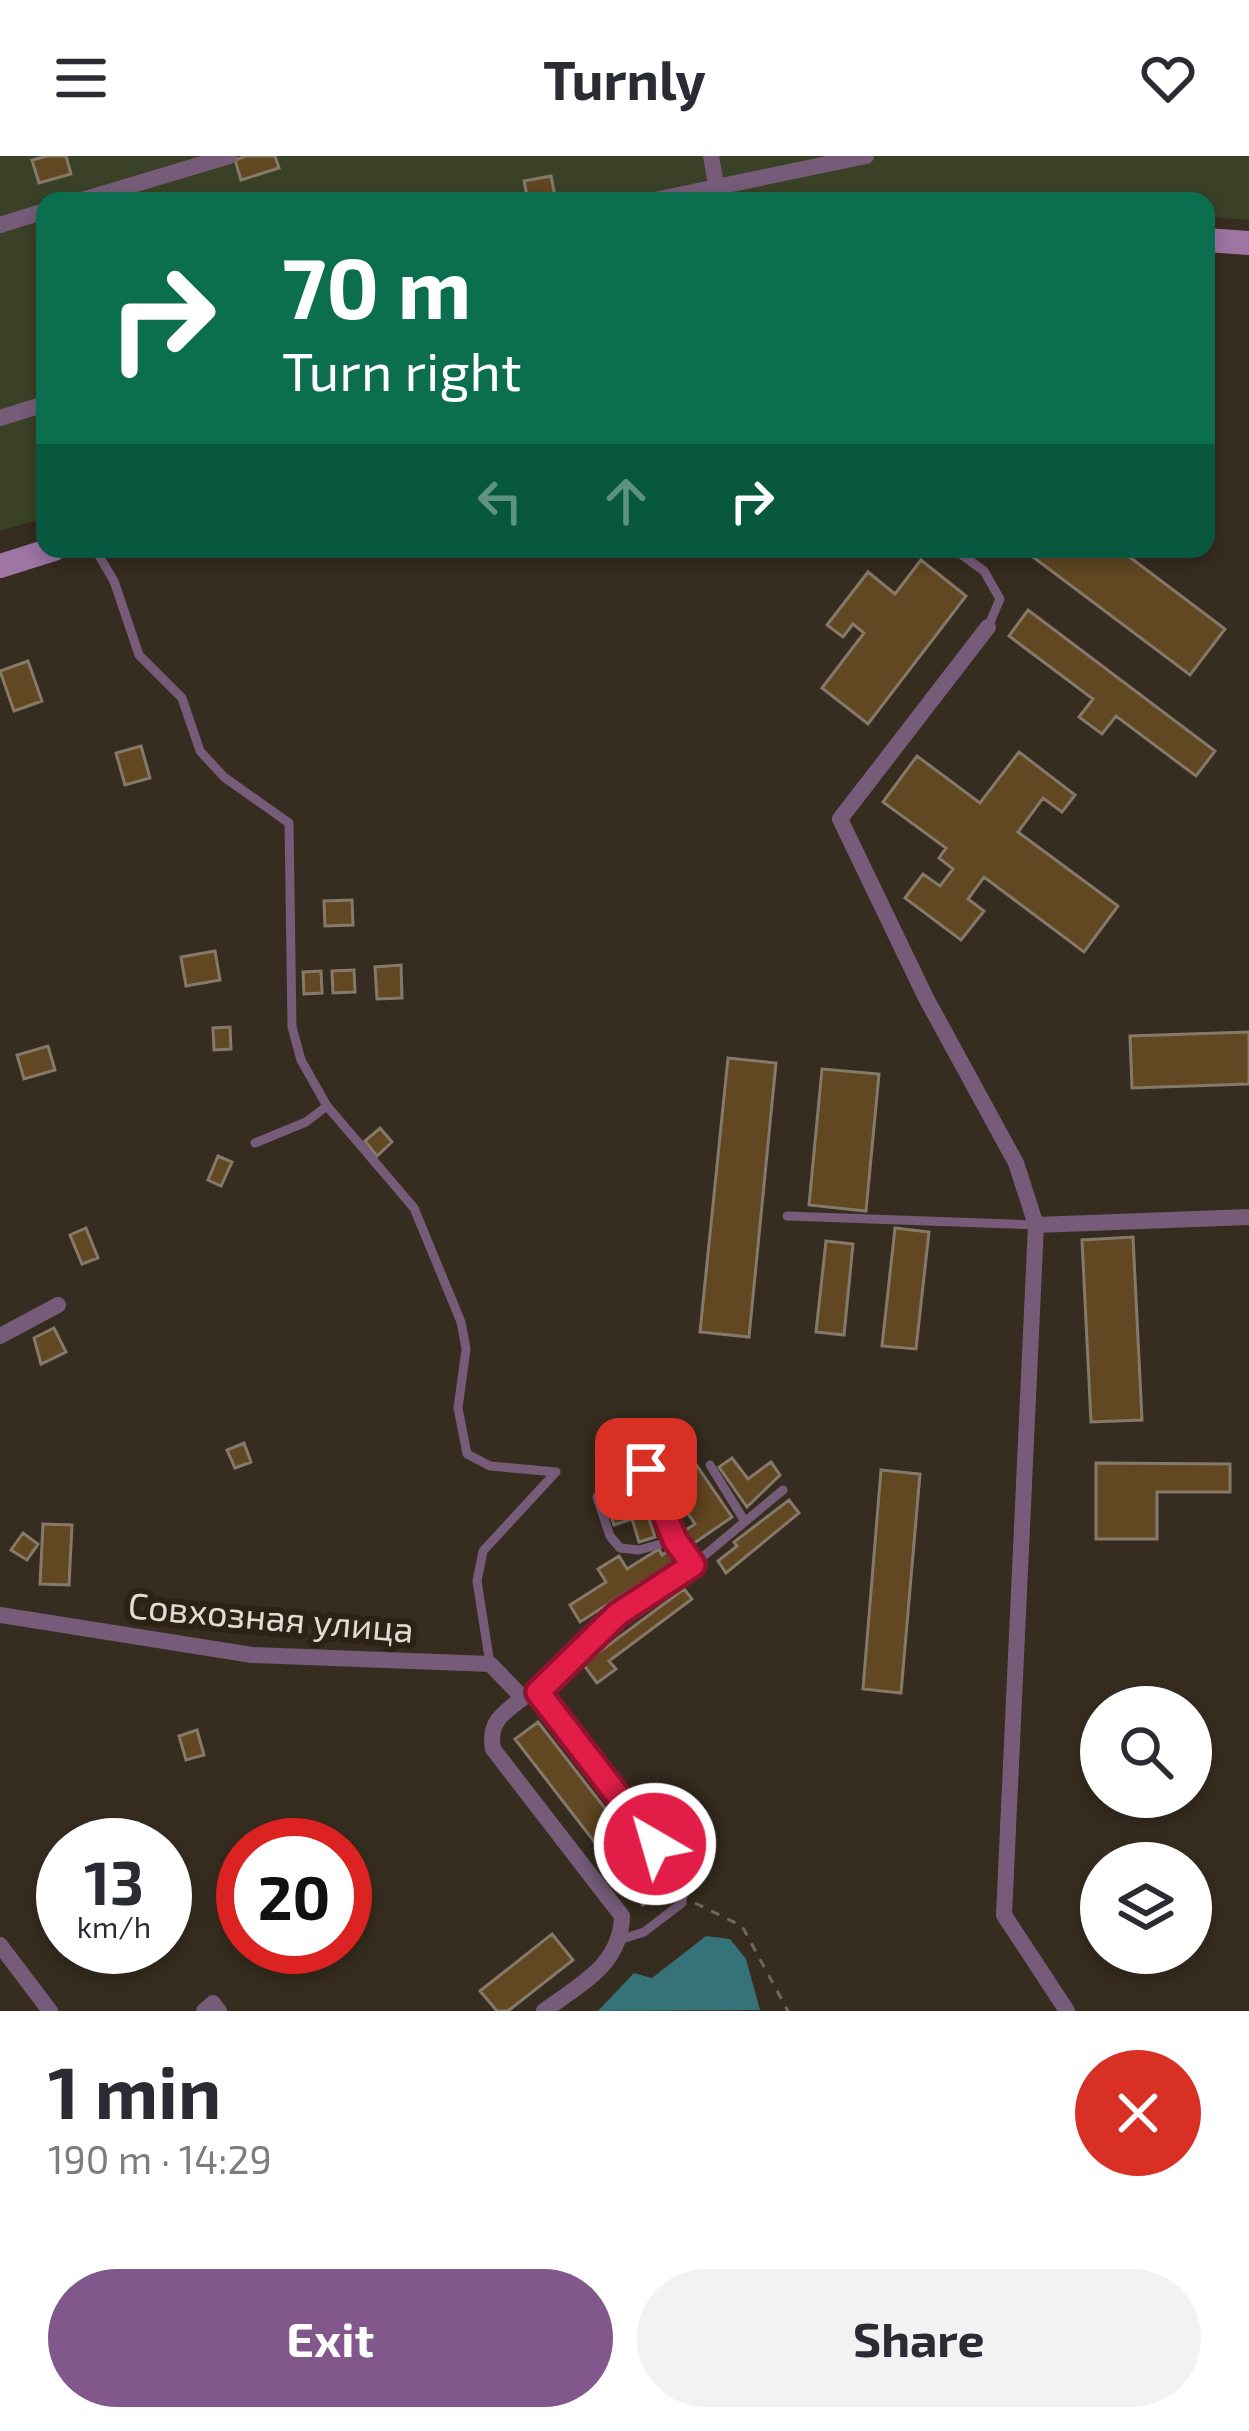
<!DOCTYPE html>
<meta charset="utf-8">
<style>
:root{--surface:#fff;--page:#f2f2f3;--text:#2b2b33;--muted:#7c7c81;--accent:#82578c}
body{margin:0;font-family:"Exo 2",sans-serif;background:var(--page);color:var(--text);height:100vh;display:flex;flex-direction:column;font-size:45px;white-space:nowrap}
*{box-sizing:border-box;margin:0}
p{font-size:39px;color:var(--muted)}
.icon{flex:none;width:66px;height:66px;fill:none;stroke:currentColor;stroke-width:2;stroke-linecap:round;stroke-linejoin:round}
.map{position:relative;height:1855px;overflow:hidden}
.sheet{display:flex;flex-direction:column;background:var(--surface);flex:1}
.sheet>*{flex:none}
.banner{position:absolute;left:36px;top:36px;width:1179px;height:366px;border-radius:24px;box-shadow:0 6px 18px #0003;background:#0b6e4f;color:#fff;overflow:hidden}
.buttons{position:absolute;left:1080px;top:1530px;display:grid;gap:24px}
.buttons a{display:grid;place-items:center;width:132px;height:132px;border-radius:50%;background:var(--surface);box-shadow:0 6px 18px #0003;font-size:60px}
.speed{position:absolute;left:36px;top:1662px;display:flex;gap:24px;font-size:60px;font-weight:700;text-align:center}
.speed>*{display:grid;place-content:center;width:156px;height:156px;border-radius:50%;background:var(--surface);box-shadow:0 6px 18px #0003;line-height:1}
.speed small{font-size:30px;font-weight:400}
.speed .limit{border:18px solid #d22;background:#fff;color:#111}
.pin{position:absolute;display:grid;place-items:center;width:102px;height:102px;color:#fff;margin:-51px;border-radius:24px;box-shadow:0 6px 18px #0006}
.me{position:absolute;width:132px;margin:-66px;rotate:322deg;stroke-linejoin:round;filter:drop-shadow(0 0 9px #0008)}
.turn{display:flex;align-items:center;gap:42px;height:252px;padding:0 48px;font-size:54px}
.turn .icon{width:156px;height:156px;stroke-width:2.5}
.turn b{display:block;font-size:84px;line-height:102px}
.lanes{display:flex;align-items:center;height:114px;padding:0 48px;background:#0003;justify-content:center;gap:60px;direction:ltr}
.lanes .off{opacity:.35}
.round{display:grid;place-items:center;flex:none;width:126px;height:126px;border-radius:63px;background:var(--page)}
.summary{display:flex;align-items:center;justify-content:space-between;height:204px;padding:0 48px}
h1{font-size:72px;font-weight:700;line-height:90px}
.cta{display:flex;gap:24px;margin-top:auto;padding:24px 48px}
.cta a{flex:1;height:138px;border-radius:72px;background:var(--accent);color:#fff;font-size:48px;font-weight:700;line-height:138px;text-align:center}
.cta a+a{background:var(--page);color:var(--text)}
header{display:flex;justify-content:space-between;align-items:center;height:156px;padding:0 48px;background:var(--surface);font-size:54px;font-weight:700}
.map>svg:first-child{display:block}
.green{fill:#3a4126}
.water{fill:#367379}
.building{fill:#614722;stroke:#85796a;stroke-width:3}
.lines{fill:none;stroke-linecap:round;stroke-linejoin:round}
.path{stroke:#71685d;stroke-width:3;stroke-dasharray:9 9;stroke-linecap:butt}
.service{stroke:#765c79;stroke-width:9}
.minor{stroke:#765c79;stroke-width:16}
.secondary{stroke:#9f75a4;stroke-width:24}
.route-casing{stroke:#92132f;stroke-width:30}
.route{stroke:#e11d48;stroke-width:21}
.labels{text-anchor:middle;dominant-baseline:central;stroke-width:12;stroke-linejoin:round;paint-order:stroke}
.street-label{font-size:36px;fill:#e3dcd4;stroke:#2c2215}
</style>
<header><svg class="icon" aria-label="menu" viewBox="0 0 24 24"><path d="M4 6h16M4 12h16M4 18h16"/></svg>Turnly<svg class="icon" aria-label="heart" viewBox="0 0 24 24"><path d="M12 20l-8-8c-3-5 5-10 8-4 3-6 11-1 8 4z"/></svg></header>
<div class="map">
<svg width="1249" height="1855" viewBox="0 0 1249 1855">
<rect width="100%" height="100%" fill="#362c1f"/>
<path class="green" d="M0 0H1249V64L1206 61V45H45V362L0 375Z"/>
<path class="water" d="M706 1780 730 1783 746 1803 760 1854 598 1855 634 1817 652 1822Z"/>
<path class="building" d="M47 0H66L71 18 39 27 32 4Z
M246 0H275L279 12 241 24 235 4Z
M551 20 556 45H528L524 25Z
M1040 393H1119L1225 473 1190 519 1033 401Z
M921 404 966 440 868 568 822 532 864 477 853 468 843 481 827 469 868 416 895 438Z
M1028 454 1215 595 1196 620 1116 560 1102 578 1079 561 1093 543 1009 480Z
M28 505 42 545 14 555 0 515Z
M141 590 150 622 125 629 116 597Z
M1019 596 1075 639 1062 656 1043 642 1018 676 1118 750 1084 796 984 721 968 743 984 755 961 784 905 742 923 718 940 730 953 713 939 702 946 692 883 646 917 600 980 647Z
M352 744 353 769 325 770 324 745Z
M215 795 220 824 186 830 181 801Z
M401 809 402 842 377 843 375 811Z
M354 814 355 836 333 837 332 815Z
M321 815 322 837 304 838 303 816Z
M230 871 231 893 214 894 213 872Z
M1249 876V928L1132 932 1130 880Z
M48 890 55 914 24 923 17 899Z
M728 902 776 907 749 1181 700 1176Z
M822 913 879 918 866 1055 809 1049Z
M380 972 392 986 377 1000 365 985Z
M218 1000 232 1006 221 1030 208 1024Z
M86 1072 98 1102 82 1108 70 1079Z
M895 1072 929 1076 916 1193 882 1190Z
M1133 1081 1142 1264 1091 1266 1082 1084Z
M826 1085 853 1088 844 1179 816 1176Z
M54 1172 66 1196 41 1208 34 1182Z
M244 1287 251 1306 235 1312 227 1294Z
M732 1302 748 1323 771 1306 780 1319 747 1351 719 1311Z
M675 1304 685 1319 697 1310 732 1361 690 1390 681 1377 695 1368 659 1315Z
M1096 1307 1230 1308V1336H1157V1383H1096Z
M633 1314 655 1381 639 1386 632 1363 614 1369 600 1324Z
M881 1314 920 1318 901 1537 863 1533Z
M789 1344 799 1357 726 1417 718 1405 737 1390 734 1386Z
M43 1368 72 1369 69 1429 40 1428Z
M23 1377 38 1388 27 1404 11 1394Z
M659 1393 662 1399 671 1393 678 1403 580 1466 570 1449 606 1426 598 1413 619 1400 627 1413Z
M684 1433 692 1443 609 1505 616 1513 597 1527 583 1508Z
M538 1566 666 1731 643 1749 515 1583Z
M197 1574 204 1599 186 1604 179 1580Z
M552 1778 573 1804 508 1855H497L480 1835Z"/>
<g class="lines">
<path class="path" d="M695 1747 742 1770 788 1855"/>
<path class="service" d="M95 393 114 425 139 499 182 542 200 595 224 621 289 667 292 871 301 904 327 950 306 966 255 987
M954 393 984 415 1000 443 988 471
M327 950 414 1052 461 1166 466 1193 458 1252 467 1298 490 1310 556 1316 483 1395 477 1425 490 1508
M787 1060 1036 1069
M710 1309 744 1364
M646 1313 675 1384 693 1409
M597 1341 610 1380 620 1392 639 1394 675 1384
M538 1536 618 1458 693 1409 783 1334
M523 1542 538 1536 684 1725 682 1747 644 1776 622 1783"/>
<path class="minor" d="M711 0 719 45
M79 45 229 0
M650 45 866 0
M0 69 45 55
M0 262 45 248
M988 471 840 663 926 842 1016 1007 1036 1069 1004 1759 1067 1855
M1036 1069 1249 1061
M0 1180 58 1149
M0 1459 252 1499 490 1508 523 1542C503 1557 488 1566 493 1593L622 1760C621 1809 580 1828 544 1855
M0 1789 50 1855
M204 1855 213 1847 219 1855"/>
<path class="secondary" d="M1206 84 1249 87
M0 410 54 393"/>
</g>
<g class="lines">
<g class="route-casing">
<path id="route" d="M646 1313 675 1384 693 1409 618 1458 538 1536 655 1688"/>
</g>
<use href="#route" class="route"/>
</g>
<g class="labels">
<g class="street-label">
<text transform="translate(271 1460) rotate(5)">Совхозная улица</text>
</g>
</g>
</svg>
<div class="buttons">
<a><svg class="icon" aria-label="search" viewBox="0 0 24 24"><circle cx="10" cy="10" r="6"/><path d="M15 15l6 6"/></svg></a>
<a><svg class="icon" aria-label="layers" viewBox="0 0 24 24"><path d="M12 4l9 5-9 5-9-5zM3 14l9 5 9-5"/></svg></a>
</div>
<div class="speed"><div>13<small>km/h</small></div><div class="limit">20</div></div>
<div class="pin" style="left:646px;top:1313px;background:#d93025"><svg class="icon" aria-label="arrive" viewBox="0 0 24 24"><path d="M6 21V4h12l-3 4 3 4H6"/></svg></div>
<svg class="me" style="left:655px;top:1688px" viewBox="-20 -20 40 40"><circle r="17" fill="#e11d48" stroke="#fff" stroke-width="3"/><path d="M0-11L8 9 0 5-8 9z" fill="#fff"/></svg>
<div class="banner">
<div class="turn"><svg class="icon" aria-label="right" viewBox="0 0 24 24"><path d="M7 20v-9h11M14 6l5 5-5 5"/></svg><div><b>70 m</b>Turn right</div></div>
<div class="lanes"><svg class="icon off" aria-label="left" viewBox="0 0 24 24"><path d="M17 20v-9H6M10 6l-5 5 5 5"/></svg><svg class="icon off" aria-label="ahead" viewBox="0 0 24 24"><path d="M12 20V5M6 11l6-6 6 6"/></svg><svg class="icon" aria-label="right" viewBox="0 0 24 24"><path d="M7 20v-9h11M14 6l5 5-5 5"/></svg></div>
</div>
</div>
<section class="sheet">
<div class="summary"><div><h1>1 min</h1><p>190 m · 14:29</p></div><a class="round" style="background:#d93025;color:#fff"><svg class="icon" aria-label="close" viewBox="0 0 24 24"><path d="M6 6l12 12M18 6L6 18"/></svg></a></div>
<div class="cta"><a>Exit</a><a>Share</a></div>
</section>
